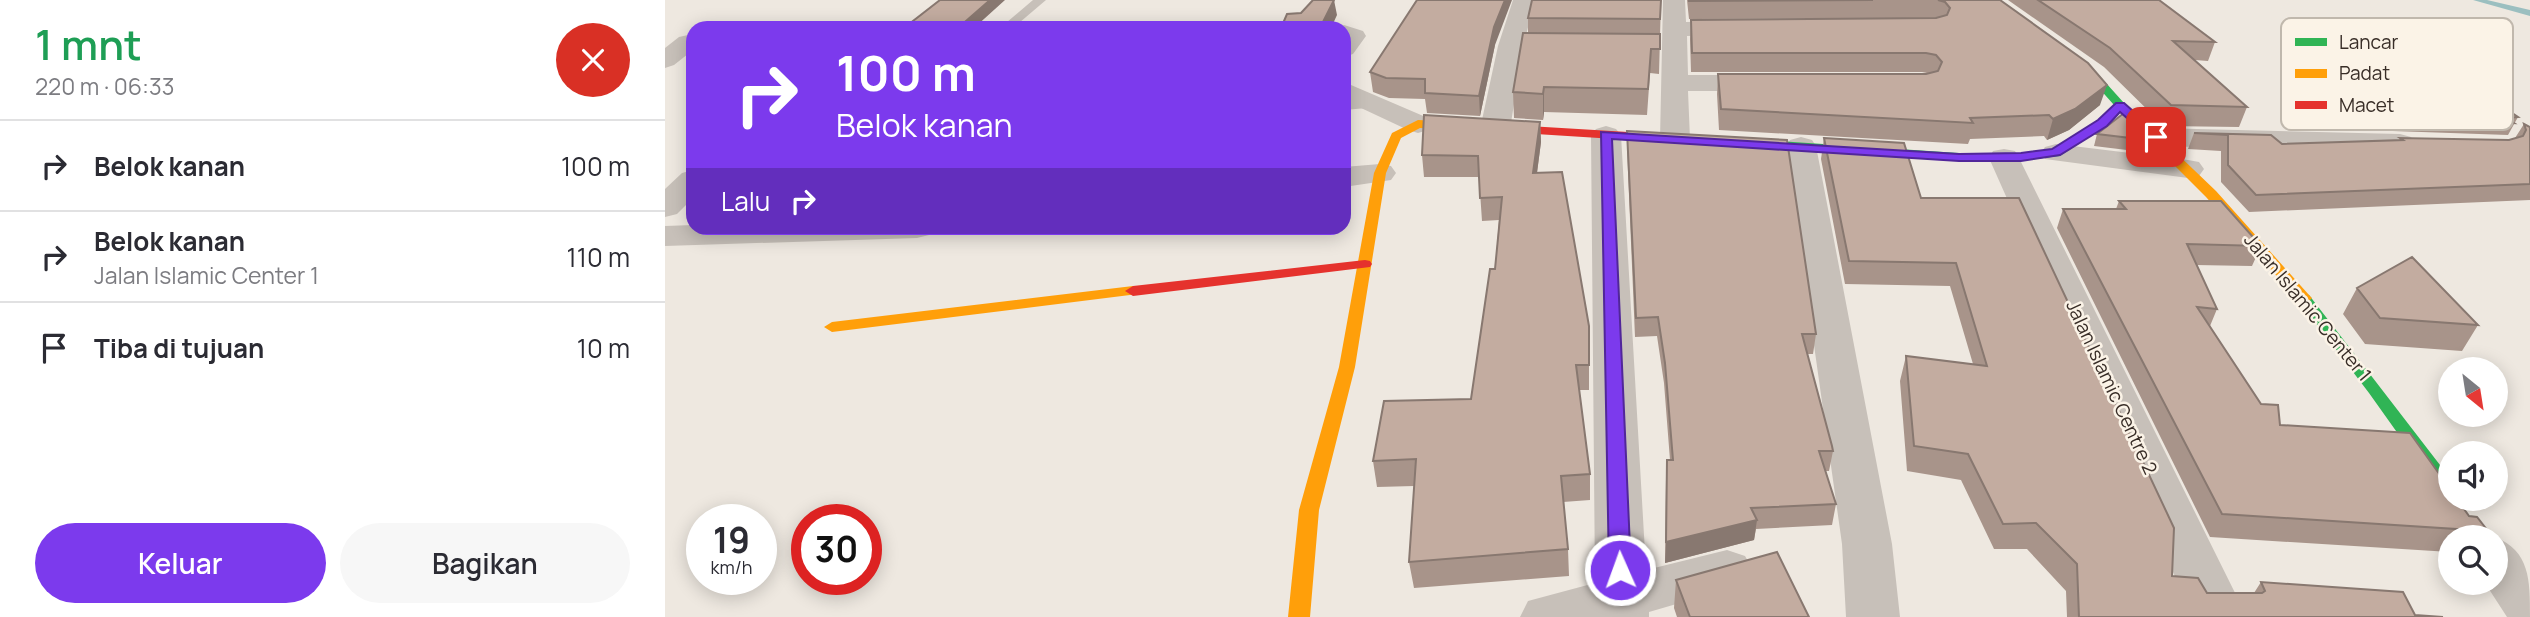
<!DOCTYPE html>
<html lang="id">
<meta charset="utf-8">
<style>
:root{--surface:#fff;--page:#f7f7f7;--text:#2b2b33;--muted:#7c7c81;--line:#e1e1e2;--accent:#7c3aed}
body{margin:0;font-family:Manrope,sans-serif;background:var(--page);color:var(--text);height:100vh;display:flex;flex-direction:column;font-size:26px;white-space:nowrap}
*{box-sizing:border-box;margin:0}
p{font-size:23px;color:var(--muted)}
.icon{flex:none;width:38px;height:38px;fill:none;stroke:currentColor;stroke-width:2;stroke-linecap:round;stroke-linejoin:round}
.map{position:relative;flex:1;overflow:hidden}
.details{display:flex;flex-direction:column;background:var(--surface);width:665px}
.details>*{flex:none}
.guide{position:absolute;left:21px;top:21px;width:665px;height:214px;border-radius:21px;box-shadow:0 4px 18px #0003;background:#7c3aed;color:#fff;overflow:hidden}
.needle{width:46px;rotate:150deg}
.buttons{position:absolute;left:1773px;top:357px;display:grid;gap:14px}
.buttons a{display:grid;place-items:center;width:70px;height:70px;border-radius:50%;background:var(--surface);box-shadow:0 4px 18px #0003;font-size:35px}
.speed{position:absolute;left:21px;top:504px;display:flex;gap:14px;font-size:35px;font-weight:700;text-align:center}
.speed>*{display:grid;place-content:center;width:91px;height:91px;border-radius:50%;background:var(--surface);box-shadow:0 4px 18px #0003;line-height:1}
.speed small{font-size:18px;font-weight:400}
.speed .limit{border:10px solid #d22;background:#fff;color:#111}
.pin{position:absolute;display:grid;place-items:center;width:60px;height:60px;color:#fff;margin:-30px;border-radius:14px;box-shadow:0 4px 10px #0006}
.me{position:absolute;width:77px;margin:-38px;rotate:358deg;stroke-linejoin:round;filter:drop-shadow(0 0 5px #0008)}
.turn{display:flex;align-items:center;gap:24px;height:147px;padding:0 35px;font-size:32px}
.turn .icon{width:91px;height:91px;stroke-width:2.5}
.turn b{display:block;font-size:49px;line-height:60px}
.then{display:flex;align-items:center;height:66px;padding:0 35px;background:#0003;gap:14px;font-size:26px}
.round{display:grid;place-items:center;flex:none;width:74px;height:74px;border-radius:37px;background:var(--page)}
.overview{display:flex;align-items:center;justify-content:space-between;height:119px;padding:0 35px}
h1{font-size:42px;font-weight:600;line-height:52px;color:#1e9e55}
.button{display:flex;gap:14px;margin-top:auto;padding:14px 35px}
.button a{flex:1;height:80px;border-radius:42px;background:var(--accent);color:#fff;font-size:28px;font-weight:600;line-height:80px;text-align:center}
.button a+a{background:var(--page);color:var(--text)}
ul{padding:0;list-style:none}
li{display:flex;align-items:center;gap:21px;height:91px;padding:0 35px;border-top:2px solid var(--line)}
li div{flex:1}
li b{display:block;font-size:26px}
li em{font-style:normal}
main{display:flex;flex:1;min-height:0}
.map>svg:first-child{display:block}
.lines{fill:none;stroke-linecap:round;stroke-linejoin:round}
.stream{fill:#9bbfc0;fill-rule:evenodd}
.lane{fill:#c7c0b9;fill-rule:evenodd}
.street{fill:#c7c0b9;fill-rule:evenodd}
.fast{fill:#30b455;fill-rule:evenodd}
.slow{fill:#ff9f0a;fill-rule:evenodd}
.jam{fill:#e5322d;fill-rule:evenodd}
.wall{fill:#a8948a}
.shaded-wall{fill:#887870}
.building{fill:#c3aca0;stroke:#887870;stroke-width:2}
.route{fill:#7c3aed;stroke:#51269a;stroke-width:2}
.labels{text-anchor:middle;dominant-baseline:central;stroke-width:5;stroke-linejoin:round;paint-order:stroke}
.street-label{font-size:19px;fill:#382d27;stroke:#fbf3e7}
.key{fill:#fbf3e7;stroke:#c0b8ad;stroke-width:2}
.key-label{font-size:19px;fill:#382d27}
</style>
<main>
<section class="details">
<div class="overview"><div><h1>1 mnt</h1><p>220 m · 06:33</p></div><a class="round" style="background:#d93025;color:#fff"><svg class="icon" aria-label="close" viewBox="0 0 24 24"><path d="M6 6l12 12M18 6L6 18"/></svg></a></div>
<ul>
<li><svg class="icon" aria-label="right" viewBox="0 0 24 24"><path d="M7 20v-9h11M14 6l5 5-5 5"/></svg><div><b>Belok kanan</b></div><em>100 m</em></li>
<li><svg class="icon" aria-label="right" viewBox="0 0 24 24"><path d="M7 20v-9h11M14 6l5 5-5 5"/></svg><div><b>Belok kanan</b><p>Jalan Islamic Center 1</p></div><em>110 m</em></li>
<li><svg class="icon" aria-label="arrive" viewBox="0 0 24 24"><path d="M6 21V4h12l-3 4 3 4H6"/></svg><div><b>Tiba di tujuan</b></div><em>10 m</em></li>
</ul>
<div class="button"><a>Keluar</a><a>Bagikan</a></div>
</section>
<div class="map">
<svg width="1865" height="617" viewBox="0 0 1865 617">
<rect width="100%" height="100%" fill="#eee8e0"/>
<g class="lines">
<path class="stream" d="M1808 0H1822L1865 10V16Z"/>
<path class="lane" d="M368 0H381L348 28H335Z
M709 100 716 104 714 107 679 110V102Z"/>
<path class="street" d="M848 0H870L860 39 916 42 920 47 916 52 857 54 845 129 840 135 830 138 820 135 815 129 833 46Z
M998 0H1020L1021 22 1076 21 1085 23 1088 28 1085 33 1076 35 1022 36 1023 75H1106L1116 77 1120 83 1116 89 1106 91H1023L1025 139 1021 145 1010 148 999 145 995 139Z
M679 25 698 31 701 36 688 54 679 57V28H670Z
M23 35 28 36V50L9 65 0 68V48L14 37Z
M679 82 763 118 768 124 763 130 753 133 743 130 679 100Z
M941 126 951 129 956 135 981 570 1062 550 1080 556 1088 570 1080 584 984 612V617H855L863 601 930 583 926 135 931 129Z
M1491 128 1735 134 1746 137 1750 143 1746 149 1735 152 1491 146 1480 143 1476 137 1480 131Z
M1136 137 1147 140 1151 146 1227 544 1235 617H1181L1177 544 1121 146 1125 140Z
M1391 144 1523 160 1534 162 1539 169 1534 176 1523 178 1380 159 1376 153 1380 147Z
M1339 149 1350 151 1354 158 1582 617H1528L1324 158 1328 151Z
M715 164 726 166 731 173 726 180 679 187V167Z
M28 170V198L12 214 0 217V189L17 173Z
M28 225V228H269L264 235 252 238 0 246V226Z
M1829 537H1830C1865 551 1865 580 1865 617H1842L1820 583H1830Z"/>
<path class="fast" d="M1318 0H1329L1432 73 1459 103V107L1441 126 1395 156 1356 161H1294L1069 146 1063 142 1069 138 1294 153H1356L1388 150 1433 120 1449 105 1424 77Z
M1639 293 1644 295 1785 478 1786 499 1778 497 1704 393 1634 301 1631 298Z"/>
<path class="slow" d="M1455 102 1459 103 1551 191 1644 295 1647 298 1644 301H1634L1541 197 1451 107V103Z
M753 120 814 123 820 127 814 131 755 128 736 138 721 173 690 367 654 510 645 617H623L634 510 674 367 709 173 727 133Z
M468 286 476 291 473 294 167 332 159 327 167 322Z"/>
<path class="jam" d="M814 123 1013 135 1019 139 1013 143 810 130 808 127Z
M700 260 705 261 707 264 705 267 468 296 460 291 468 286Z"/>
</g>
<path class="wall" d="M996 0 994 74 985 73 982 115 879 112 878 120 849 118 848 92 863 33V18Z
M1022 0H1335L1435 105 1404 130 1382 140 1379 136 1305 139 1303 144 1054 130 1052 94 1053 74 1262 73 1257 72H1026L1025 39 1026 20 1271 18 1024 19Z
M1343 0H1494L1550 42 1543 61 1530 60 1582 107 1574 127 1499 126 1439 67Z
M830 45 815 116 762 113 760 99 724 98 708 92 705 72Z
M1625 52 1853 117 1843 135 1699 130 1620 63Z
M875 122 876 142 872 173 924 326V390H914L925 474V500L898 502 903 549 904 576 749 588 744 562 749 486 712 487 708 461 806 399 830 269 834 220 817 221 814 177H759L757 155Z
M1859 124 1865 127V200L1584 212 1556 182V151L1523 149 1529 133 1606 135 1617 144 1734 140 1735 138 1844 140 1850 138Z
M962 131 1151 334 1148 354H1142L1168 451 1164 471H1160L1171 504 1167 525 1091 529 1089 540 1000 563 1001 480 1002 460H1005L999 383 992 336 970 337 962 148Z
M1432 134 1486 139 1482 151H1470L1429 146Z
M1159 138 1256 198 1507 576 1542 593H1589L1596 582 1750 615 1778 617H1402L1401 591 1362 549H1329L1296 480 1242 471 1235 381 1241 356 1308 364 1285 286 1180 284 1156 159Z
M1454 201 1596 246 1587 266 1531 265 1552 309 1545 326 1596 404 1615 425 1804 516 1823 531 1819 537H1785V552L1545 537 1392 228 1398 209H1451Z
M1692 288 1813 325 1797 351 1700 344 1678 314Z
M1011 580 1144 617H1012L1009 608Z"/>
<path class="shaded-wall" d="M325 0H340L309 28H293Z
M669 0 672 15 666 28H655Z
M840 0H847L830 45 815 116 814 96 829 27Z
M1442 85 1435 105 1404 130 1382 140 1388 119Z
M879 87V112L878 120V94Z
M875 122 876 142 869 195 868 173Z
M1092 520 1089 540 1000 563 1001 542Z"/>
<path class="building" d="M275 0H325L293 28H239Z
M648 0H669L655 28H616L622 14 636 13Z
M752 0H840L829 27 814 96 760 93V79L721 78 705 72Z
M867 0H996L995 19 863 18Z
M1024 0H1208L1024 1Z
M1273 0H1335L1423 63 1442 85 1410 109 1388 119 1384 115 1305 118 1308 123 1056 109 1053 74H1261L1273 71 1277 62 1271 55 1261 53H1027L1026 20 1271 18 1282 15 1285 8 1280 2Z
M1373 0H1494L1550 42 1508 41 1582 107 1506 105 1445 48Z
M858 33 995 34V49H986L983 89 879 87 878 94 848 92Z
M1625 52 1761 55 1853 117 1841 118 1849 123 1705 118Z
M1459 113 1486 139H1474L1432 134Z
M759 115 875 122 868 173 897 172 924 326V365H911L925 474 896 476 903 549 744 562 751 459 708 461 719 401 806 399 825 269H830L837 197 815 198 813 156 757 155Z
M1859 124 1865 127V184L1591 195 1563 165V135L1529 133 1606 135 1617 144 1738 140 1735 138 1844 140 1858 136 1861 130Z
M962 131 1122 140 1151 334H1137L1167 446 1168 451H1154L1171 504 1086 508 1092 520 1001 542 1002 460H1008L1000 363 993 317 971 318Z
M1159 138 1239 143 1256 198H1354L1509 528 1507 576 1533 578 1542 593H1597L1600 591 1596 582 1738 592 1750 615 1778 617H1414L1412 564 1371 523 1338 524 1303 454 1249 446 1241 356 1322 366 1291 263 1184 261Z
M1454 201H1556L1596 246 1522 244 1552 309 1532 307 1596 404 1613 405 1615 425 1745 433 1785 489V499H1792L1804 516 1812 517 1823 531 1557 514 1398 209H1461Z
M1747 257 1813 325 1715 318 1692 288Z
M1112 552 1144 617H1025L1011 580Z"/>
<path class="route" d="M1451 103H1459L1495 135V140H1487L1455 112 1442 126 1395 155 1356 161H1294L947 139 966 570 963 576 955 579 947 576 944 570 936 132 1294 154 1356 153 1387 149 1433 120Z"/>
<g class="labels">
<g class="street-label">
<text transform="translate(1643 307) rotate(50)">Jalan Islamic Center 1</text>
<text transform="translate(1447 387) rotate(65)">Jalan Islamic Centre 2</text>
</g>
</g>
<rect x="1616" y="18" width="232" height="112" rx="10" class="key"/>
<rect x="1630" y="38" width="32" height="8" fill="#30b455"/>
<rect x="1630" y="69" width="32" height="9" fill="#ff9f0a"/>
<rect x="1630" y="101" width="32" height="8" fill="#e5322d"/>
<g class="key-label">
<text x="1674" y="49">Lancar</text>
<text x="1674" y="80">Padat</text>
<text x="1674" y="112">Macet</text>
</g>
</svg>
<div class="buttons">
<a><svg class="needle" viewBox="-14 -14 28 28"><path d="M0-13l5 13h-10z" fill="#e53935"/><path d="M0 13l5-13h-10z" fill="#7c7c81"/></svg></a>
<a><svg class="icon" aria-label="sound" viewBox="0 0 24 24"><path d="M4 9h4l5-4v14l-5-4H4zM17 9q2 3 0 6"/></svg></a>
<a><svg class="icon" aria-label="search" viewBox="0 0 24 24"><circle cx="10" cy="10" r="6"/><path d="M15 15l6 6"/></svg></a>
</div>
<div class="speed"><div>19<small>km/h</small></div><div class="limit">30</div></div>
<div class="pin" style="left:1491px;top:137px;background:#d93025"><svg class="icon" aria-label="arrive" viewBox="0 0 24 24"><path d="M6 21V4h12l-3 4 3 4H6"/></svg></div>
<svg class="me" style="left:955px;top:570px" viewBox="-20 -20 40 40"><circle r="17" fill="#7c3aed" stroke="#fff" stroke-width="3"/><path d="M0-11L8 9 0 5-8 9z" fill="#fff"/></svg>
<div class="guide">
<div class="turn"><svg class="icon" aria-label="right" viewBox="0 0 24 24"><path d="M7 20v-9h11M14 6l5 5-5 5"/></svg><div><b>100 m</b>Belok kanan</div></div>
<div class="then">Lalu<svg class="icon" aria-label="right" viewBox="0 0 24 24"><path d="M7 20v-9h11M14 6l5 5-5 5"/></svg></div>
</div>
</div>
</main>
